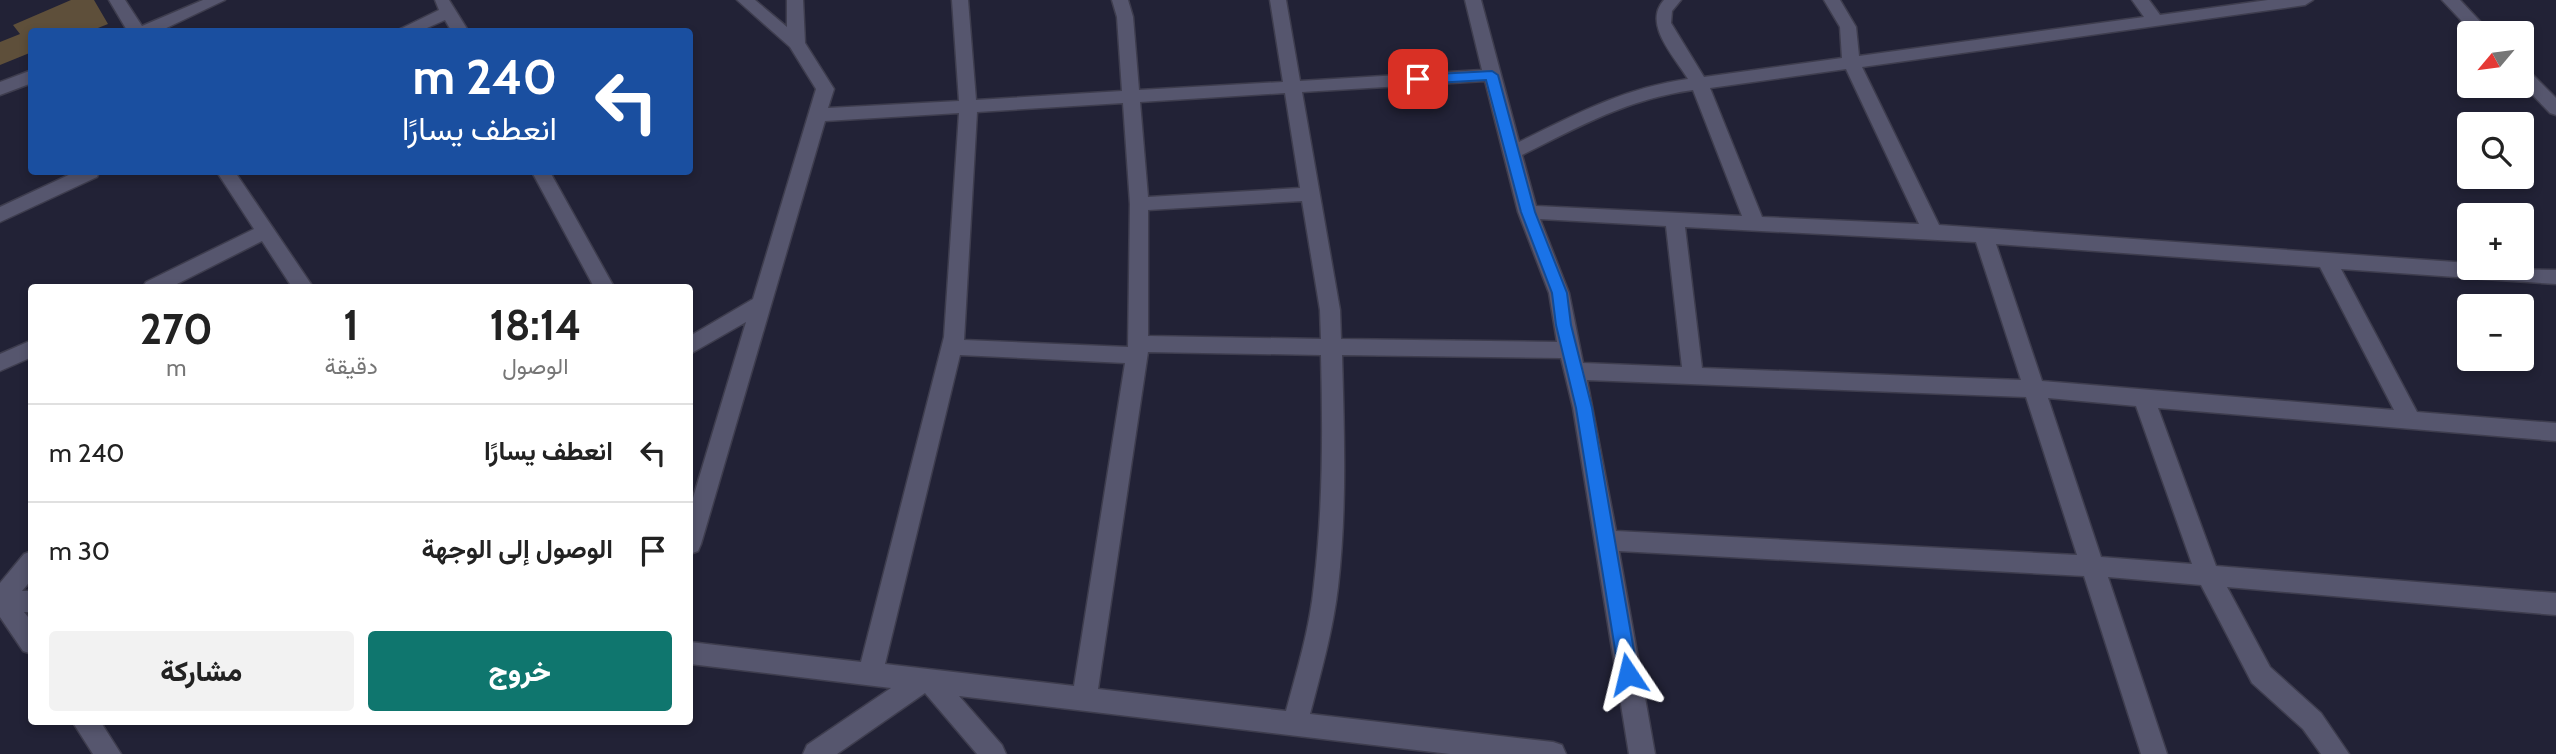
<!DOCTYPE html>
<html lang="ar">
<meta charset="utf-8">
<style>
:root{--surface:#fff;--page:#f2f2f2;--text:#222;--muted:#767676;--line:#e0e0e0;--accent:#0f766e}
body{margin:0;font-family:Cabin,Vazirmatn,sans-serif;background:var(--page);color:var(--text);direction:rtl;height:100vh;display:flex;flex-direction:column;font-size:26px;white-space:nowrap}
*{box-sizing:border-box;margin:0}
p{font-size:23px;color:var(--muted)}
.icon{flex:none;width:38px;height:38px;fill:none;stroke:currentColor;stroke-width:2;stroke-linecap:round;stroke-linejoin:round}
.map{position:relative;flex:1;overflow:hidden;direction:ltr}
.panel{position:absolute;left:28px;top:284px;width:665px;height:441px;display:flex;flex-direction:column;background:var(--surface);border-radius:7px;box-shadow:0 4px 10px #0003;direction:rtl}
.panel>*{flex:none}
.guide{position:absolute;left:28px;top:28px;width:665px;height:147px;border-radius:7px;box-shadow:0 4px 10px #0003;direction:rtl;background:#1a4fa0;color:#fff;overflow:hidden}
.needle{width:46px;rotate:241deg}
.fabs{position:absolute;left:2457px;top:21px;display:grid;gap:14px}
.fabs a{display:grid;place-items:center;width:77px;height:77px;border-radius:7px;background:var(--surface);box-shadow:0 4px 10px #0003;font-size:35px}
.pin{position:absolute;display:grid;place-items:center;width:60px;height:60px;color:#fff;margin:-30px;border-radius:14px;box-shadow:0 4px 10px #0006}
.me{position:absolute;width:77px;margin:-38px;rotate:350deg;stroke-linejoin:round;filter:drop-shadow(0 0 5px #0008)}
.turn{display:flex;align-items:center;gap:24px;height:147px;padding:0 21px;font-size:32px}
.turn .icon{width:91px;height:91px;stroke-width:2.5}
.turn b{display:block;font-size:49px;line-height:60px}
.eta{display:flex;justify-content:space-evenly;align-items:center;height:119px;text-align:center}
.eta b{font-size:42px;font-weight:800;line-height:49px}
.button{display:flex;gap:14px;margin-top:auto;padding:14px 21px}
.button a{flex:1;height:80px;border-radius:7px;background:var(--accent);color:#fff;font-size:28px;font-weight:800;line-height:80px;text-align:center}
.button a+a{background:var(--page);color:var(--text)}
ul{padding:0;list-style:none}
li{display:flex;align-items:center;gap:21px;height:98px;padding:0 21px;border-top:2px solid var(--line)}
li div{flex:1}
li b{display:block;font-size:26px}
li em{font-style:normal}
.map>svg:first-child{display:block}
.building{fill:#5e4f3a}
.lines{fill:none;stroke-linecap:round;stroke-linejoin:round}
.street-casing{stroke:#3e3d4e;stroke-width:3}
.street{fill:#56566e;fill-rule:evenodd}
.route{fill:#1a73e8;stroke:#114b97;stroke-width:2}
</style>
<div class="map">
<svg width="2556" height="754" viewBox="0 0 2556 754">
<rect width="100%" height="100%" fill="#222236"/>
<path class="building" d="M71 0H94L108 24 88 32H32V52L0 65V42L20 34 13 25Z"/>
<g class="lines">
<g class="street-casing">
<path id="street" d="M109 0H125L142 26 203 0H225L158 32H128Z
M435 0H449L469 32H452L445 20 418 32H394L439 10Z
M737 0H755L787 27V0H803L805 43 834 89 828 108 959 101 952 0H968L976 100 1122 91 1117 17 1112 0H1128L1133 17 1139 90 1283 82 1270 0H1286L1300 81 1482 70 1465 0H1481L1519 142C1576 114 1624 88 1688 79 1675 57 1642 24 1664 0H1681L1672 11 1671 23 1704 77 1842 58 1840 27 1824 0H1840L1856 27 1859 56 2144 17 2132 0H2149L2160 15 2268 0H2313L2305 5 1862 67 1939 225 2469 263V268L2556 270V284L2341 269 2417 412 2556 423V441L2158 408 2216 566 2556 593V615L2227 587 2270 667 2321 713 2349 754H2321L2303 729 2252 683 2201 585 2108 577 2167 754H2141L2084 576 1619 551 1655 754H1629L1573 408 1561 358 1342 355C1344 432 1347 510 1338 587 1333 630 1321 672 1310 714L1553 742 1562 745 1566 754H1450L959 696 1002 745 1006 754H977L925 693 837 754H803L807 745 891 688 690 664V642L861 662 944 337 959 113 825 121 701 544 698 551 690 554V508L746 322 690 354V336L753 299 816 89 790 47ZM1846 69 1919 224 1762 217 1710 88ZM1485 81 1518 212 1549 293 1557 342 1341 339 1340 310 1302 92ZM1693 90 1742 216 1536 206 1522 155C1580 126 1628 99 1693 90ZM1285 93 1300 188 1148 197 1140 102ZM1123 103 1130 204 1128 347 964 340 977 112ZM1302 201 1320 310 1321 339 1148 336V210ZM1540 219 1666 226 1682 367 1583 363 1569 293ZM1685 227 1976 242 2021 380 1702 368ZM1996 244 2320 267 2394 410 2042 381ZM1148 352 1321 355C1323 432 1323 508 1314 585 1310 628 1297 670 1286 711L1098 689ZM960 355 1125 363 1074 686 885 664ZM1587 380 2026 397 2077 555 1616 531ZM2048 398 2136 406 2192 564 2101 557Z
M2442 0H2460L2491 33H2473Z
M2522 68 2528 70 2556 98V115L2550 113 2522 84Z
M32 70V83L0 95V82Z
M75 172H99L97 177 0 222V207Z
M217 172H235L313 287H292L262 241 171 287H143L146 282 254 229Z
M532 172H550L614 287H594Z
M32 340V357L0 371V354Z
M32 551V579L22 591H32V612H24L32 622V654L23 651 0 617V583L24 554Z
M72 721H100L121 754H93Z"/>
</g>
<use href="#street" class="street"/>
</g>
<path class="route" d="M1492 71 1498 75 1535 212 1567 293 1571 325 1592 408 1638 674 1635 680 1628 682 1622 680 1619 674 1576 408 1556 325 1552 293 1521 212 1486 80 1418 84 1411 79 1418 75Z"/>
</svg>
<div class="fabs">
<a><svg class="needle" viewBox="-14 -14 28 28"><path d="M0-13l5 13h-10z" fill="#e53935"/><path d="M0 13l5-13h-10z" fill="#767676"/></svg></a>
<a><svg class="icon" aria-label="search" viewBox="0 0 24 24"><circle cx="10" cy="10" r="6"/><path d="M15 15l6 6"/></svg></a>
<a>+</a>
<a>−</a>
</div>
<div class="pin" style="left:1418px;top:79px;background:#d93025"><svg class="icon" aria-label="arrive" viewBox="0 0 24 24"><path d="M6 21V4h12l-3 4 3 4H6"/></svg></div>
<svg class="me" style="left:1628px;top:674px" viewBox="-20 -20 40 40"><path d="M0-17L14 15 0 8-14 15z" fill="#1a73e8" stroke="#fff" stroke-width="4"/></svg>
<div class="guide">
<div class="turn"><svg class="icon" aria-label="left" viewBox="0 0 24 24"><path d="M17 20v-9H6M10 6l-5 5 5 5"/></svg><div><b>240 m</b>انعطف يسارًا</div></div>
</div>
<section class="panel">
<div class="eta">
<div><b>18:14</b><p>الوصول</p></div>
<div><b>1</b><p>دقيقة</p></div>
<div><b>270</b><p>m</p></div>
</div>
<ul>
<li><svg class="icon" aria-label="left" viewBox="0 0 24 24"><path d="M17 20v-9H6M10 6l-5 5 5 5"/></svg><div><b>انعطف يسارًا</b></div><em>240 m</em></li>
<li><svg class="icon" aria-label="arrive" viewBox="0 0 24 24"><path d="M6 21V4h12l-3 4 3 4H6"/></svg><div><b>الوصول إلى الوجهة</b></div><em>30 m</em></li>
</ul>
<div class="button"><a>خروج</a><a>مشاركة</a></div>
</section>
</div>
